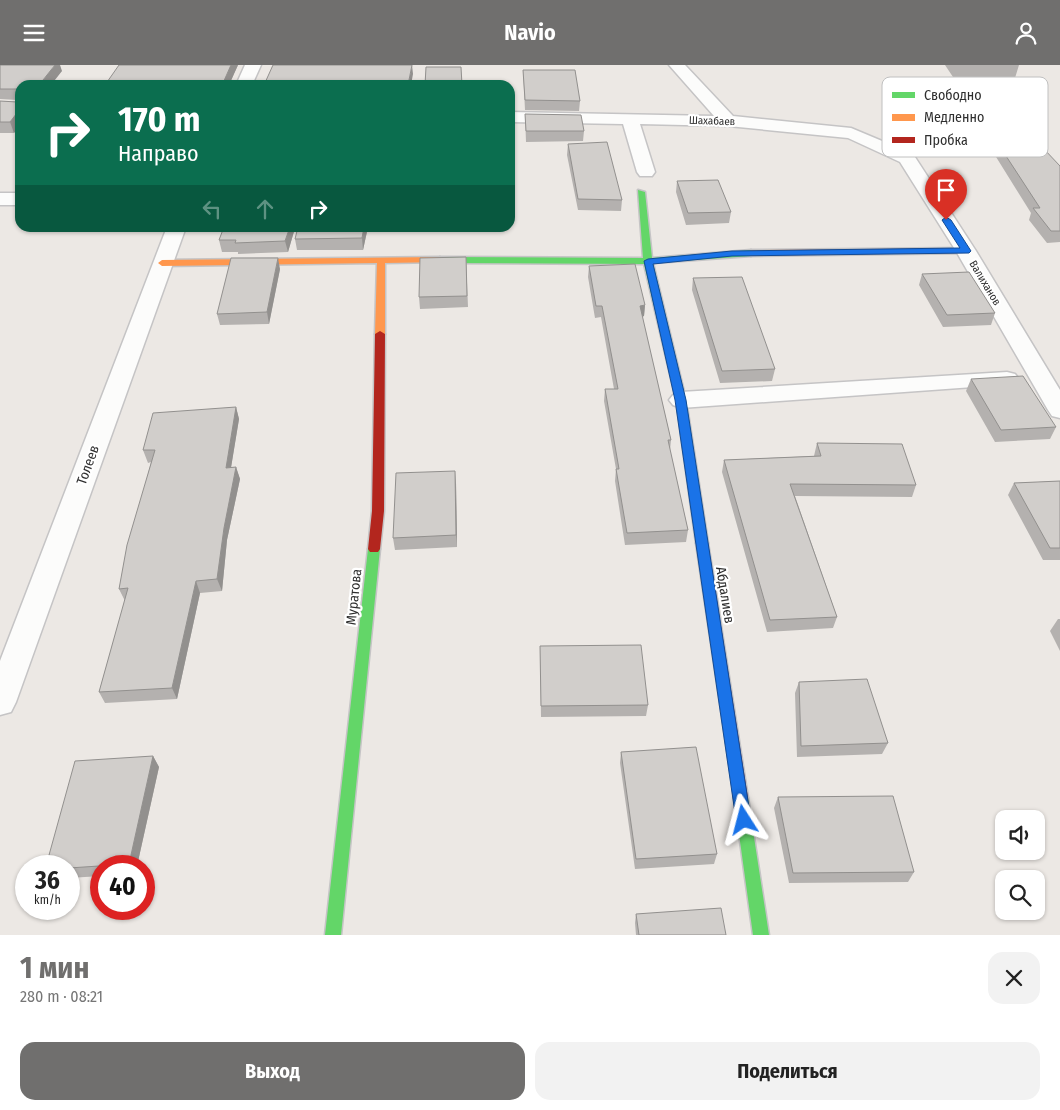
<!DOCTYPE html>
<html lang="ru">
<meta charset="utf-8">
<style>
:root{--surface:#fff;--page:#f2f2f2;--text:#222;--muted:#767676;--accent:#706f6e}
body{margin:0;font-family:"Fira Sans Condensed",sans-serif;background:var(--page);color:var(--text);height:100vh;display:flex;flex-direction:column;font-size:19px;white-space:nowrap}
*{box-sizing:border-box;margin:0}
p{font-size:16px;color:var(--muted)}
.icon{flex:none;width:28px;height:28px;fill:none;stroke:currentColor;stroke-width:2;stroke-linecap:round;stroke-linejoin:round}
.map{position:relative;height:870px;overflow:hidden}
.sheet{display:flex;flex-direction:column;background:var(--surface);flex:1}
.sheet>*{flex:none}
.hud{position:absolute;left:15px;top:15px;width:500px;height:152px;border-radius:15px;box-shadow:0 1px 4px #0004;background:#0b6e4f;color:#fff;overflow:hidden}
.controls{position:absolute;left:995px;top:745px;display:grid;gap:10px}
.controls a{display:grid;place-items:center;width:50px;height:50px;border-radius:10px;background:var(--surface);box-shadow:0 1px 4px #0004;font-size:25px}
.speed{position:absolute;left:15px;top:790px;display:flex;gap:10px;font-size:25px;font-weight:700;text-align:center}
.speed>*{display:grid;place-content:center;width:65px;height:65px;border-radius:50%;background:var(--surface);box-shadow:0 1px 4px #0004;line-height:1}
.speed small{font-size:12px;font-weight:400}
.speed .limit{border:8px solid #d22;background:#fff;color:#111}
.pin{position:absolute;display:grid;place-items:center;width:42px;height:42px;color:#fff;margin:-51px -21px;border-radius:50% 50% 50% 0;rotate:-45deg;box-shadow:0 0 5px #0007}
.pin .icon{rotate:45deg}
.me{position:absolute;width:55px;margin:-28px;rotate:351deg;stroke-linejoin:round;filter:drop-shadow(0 0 4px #0008)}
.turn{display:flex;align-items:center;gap:18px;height:105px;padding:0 20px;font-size:22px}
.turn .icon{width:65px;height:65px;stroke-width:2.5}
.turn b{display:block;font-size:35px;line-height:42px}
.lanes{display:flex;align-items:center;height:48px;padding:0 20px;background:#0003;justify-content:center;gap:25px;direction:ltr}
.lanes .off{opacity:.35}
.round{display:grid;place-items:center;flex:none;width:52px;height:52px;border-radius:15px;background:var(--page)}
.overview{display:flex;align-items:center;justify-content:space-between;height:85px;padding:0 20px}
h1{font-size:30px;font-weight:700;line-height:38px;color:var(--accent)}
.button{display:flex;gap:10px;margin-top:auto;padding:10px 20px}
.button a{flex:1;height:58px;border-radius:15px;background:var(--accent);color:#fff;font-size:20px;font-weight:700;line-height:58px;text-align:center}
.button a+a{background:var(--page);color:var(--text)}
header{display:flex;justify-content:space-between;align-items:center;height:65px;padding:0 20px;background:var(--accent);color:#fff;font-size:22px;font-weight:700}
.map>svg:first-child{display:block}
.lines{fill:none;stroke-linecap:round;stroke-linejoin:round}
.street-casing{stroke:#c5c4c5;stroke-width:3}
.fast-casing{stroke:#c5c4c5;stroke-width:3}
.slow-casing{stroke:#c5c4c5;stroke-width:3}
.jam-casing{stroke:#c5c4c5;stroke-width:3}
.street{fill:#fcfcfb;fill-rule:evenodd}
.fast{fill:#63d668;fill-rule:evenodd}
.slow{fill:#ff974d;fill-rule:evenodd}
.jam{fill:#b3261e;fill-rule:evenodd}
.wall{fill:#b4b1af}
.shaded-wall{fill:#92908e}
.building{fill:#d1cecb;stroke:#92908e}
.route{fill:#1a73e8;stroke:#114b97}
.labels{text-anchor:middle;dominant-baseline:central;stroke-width:4.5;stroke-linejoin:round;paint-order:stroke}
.far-street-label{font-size:11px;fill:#2e2e2e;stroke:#fff}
.street-label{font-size:14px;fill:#2e2e2e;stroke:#fff}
.key{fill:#fff;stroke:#c0c0c0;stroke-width:1}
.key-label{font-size:14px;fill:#2e2e2e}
</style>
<header><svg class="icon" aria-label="menu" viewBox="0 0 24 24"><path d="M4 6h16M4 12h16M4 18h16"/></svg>Navio<svg class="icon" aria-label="person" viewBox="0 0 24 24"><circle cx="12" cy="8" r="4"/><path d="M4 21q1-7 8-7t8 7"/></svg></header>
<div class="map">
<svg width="1060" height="870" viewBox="0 0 1060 870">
<rect width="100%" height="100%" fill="#ece8e4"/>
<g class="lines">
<g class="street-casing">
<path id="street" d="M245 0H261L252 20H236Z
M669 0H685L733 51 851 63 913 89 976 186 1060 325V353L1052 351 1048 345 956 186 900 97 848 73 728 61 640 59 655 107 652 111H640L637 107 623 59 510 57V47L714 51Z
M0 128H20V140H0Z
M167 162H186L16 637 11 647 0 650V596Z
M1007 307 1015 309 1019 314 1015 319 681 343 673 340 669 335 673 330 681 327Z"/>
</g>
<g class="fast-casing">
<path id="fast" d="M638 125 645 127 652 193 751 185 755 188 751 191 653 198 686 335 708 478 706 481H698L696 478 676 335 644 199 440 198 436 195 440 192 643 193Z
M374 480 378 481 380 484 341 870H325L368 484 370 481Z
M741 726 746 728 748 733 769 870H753L734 733 736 728Z"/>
</g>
<g class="slow-casing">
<path id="slow" d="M966 183 970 186 969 188 751 191 747 188 751 185Z
M440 192 444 195 443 197 385 198V269L380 272 375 269 377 198 162 201 158 198 162 195Z"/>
</g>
<g class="jam-casing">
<path id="jam" d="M380 266 385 269 384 446 380 484 378 487H370L368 484 372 446 375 269Z
M702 474 706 475 708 478 748 733 746 738 741 740 736 738 734 733 696 478 698 475Z"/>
</g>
<use href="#street" class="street"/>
<use href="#fast" class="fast"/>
<use href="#slow" class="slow"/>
<use href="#jam" class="jam"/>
</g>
<path class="wall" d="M0 0 62 6 20 20V60L14 68H0V36L17 37V35L0 34Z
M238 0 229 20H105Z
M945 0H1019L1015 13 953 12Z
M523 5 580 36 579 46 525 45Z
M525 49 584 66 583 76 526 77Z
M991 68 1060 101V177L1047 178 1029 155 1031 148 988 79Z
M568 79 622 135 621 146 578 145 567 90Z
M677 116 731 147 729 158 686 160 676 127Z
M224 162H295V163L288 187 238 189V187H222L219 175Z
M368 162 363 185H297L295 174Z
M466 192 468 242 420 244 419 232Z
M589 201 645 240 644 251 642 252 671 375 670 385 688 465 686 477 625 480 615 416 616 404 604 336 605 324H614L601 252 595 253 588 212Z
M280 204 269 259 220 260 217 249Z
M922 209 995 248 991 260 943 262 919 220Z
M693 213 775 304 772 316 720 318 692 225Z
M971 314 1056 362 1050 374 995 377 966 326Z
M236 342 239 354 231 402H236L240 414 227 475 222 526 200 528 177 634 105 638 99 627 125 536 119 524 151 397 148 398 143 385Z
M817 378 916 420 912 432 795 431 837 552 833 563 767 567 722 407 724 395 814 391Z
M1060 416V495H1043L1008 430 1014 418Z
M456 418 457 482 395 485 393 473Z
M1058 554H1060V586L1050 566Z
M540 581 648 640 646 651 541 652Z
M799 617 888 678 882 689 797 692 795 628Z
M621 687 717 789 714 799 635 804 620 698Z
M153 691 159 702 137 801H101V811L69 813V801Z
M778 732 914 807 908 817 789 818 774 743Z
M636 849 726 870H636L635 858Z"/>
<path class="shaded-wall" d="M55 0H60L62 6 51 20H39Z
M231 0H238L229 20H223V18Z
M412 0 413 9 411 20H408Z
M20 44V60L14 68 10 57Z
M290 162H295V163L288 187 285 176Z
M364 162H368L363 185 362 173Z
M278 193 280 204 269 259 267 247Z
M645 240 644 251 638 253 640 241Z
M236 342 239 354 229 415 226 403Z
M236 402 240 414 227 475 222 526 217 514 224 463Z
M455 406 456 418 457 482 456 470Z
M196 516 200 528 177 634 172 623Z
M153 691 159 702 137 801H131L129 799Z"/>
<path class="building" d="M0 0H55L39 20H20V44L10 57H0V36L17 37V24H0Z
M119 0H231L223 18H214L213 20H105Z
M273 0H412L408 20H264Z
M426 2H461L462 20H425Z
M523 5H575L580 36 525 35Z
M525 49 581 50 584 66H526Z
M1027 66 1060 101V166H1051L1033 143H1040L991 68Z
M607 77 622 135 578 134 568 79Z
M718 115 731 147 688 148 677 116Z
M224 162H290L285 176 235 178 236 175H219Z
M298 162H364L362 173 295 174Z
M466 192 467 231 419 232 420 193Z
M231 193H278L267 247 217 249Z
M635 199 645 240 640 241 671 375H668L688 465 627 468 616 404H619L605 324H618L602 241H596L589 201Z
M969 207 995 248 947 250 922 209Z
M742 212 775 304 722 306 693 213Z
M1023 311 1056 362 1001 365 971 314Z
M236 342 226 403 236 402 224 463 217 514 196 516 172 623 99 627 128 523 119 524 127 480 155 385H143L153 348Z
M817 378 902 379 916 420 790 419 837 552 770 555 724 395 821 391Z
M455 406 456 470 393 473 396 408Z
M1060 416V483H1050L1014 418Z
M641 580 648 640 541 641 540 581Z
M867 614 888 678 801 681 799 617Z
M696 682 717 789 636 794 621 687Z
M153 691 129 799 69 803V801H46L75 696Z
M893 731 914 807 793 808 778 732Z
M721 843 726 870H639L636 849Z"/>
<path class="route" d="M946 152 951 155 971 186 969 188 732 191 653 199 686 335 751 755 749 760 744 762 738 760 736 755 675 335 644 196 648 194 732 186 960 183 942 155Z"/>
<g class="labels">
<g class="far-street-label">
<text transform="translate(712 56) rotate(2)">Шахабаев</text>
<text transform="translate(985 218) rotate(59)">Валиханов</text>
</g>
<g class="street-label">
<text transform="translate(88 400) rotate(-70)">Толеев</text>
<text transform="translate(725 530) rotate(81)">Абдалиев</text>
<text transform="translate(354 532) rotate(-84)">Муратова</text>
</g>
</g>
<rect x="882" y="12" width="166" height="80" rx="8" class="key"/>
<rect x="892" y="27" width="23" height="6" fill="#63d668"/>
<rect x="892" y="49" width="23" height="7" fill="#ff974d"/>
<rect x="892" y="72" width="23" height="6" fill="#b3261e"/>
<g class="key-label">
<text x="924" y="35">Свободно</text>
<text x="924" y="57">Медленно</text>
<text x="924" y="80">Пробка</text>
</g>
</svg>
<div class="controls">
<a><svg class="icon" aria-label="sound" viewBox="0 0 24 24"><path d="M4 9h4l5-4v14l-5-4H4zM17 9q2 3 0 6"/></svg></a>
<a><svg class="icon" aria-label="search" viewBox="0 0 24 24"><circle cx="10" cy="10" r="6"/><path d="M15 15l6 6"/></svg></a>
</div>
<div class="speed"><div>36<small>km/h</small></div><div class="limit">40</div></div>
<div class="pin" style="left:946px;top:155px;background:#d93025"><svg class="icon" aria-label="arrive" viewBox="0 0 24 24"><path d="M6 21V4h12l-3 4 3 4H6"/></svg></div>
<svg class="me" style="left:744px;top:755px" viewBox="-20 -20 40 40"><path d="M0-17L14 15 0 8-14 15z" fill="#1a73e8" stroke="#fff" stroke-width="4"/></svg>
<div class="hud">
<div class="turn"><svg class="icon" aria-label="right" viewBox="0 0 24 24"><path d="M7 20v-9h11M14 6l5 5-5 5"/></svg><div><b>170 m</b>Направо</div></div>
<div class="lanes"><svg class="icon off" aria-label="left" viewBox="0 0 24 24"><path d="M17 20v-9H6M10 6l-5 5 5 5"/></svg><svg class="icon off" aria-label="ahead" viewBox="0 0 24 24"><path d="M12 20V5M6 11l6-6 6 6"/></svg><svg class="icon" aria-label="right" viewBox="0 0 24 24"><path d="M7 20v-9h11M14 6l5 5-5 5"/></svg></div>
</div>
</div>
<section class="sheet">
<div class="overview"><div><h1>1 мин</h1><p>280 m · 08:21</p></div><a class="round"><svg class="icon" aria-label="close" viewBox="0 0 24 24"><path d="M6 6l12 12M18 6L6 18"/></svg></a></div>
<div class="button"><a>Выход</a><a>Поделиться</a></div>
</section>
